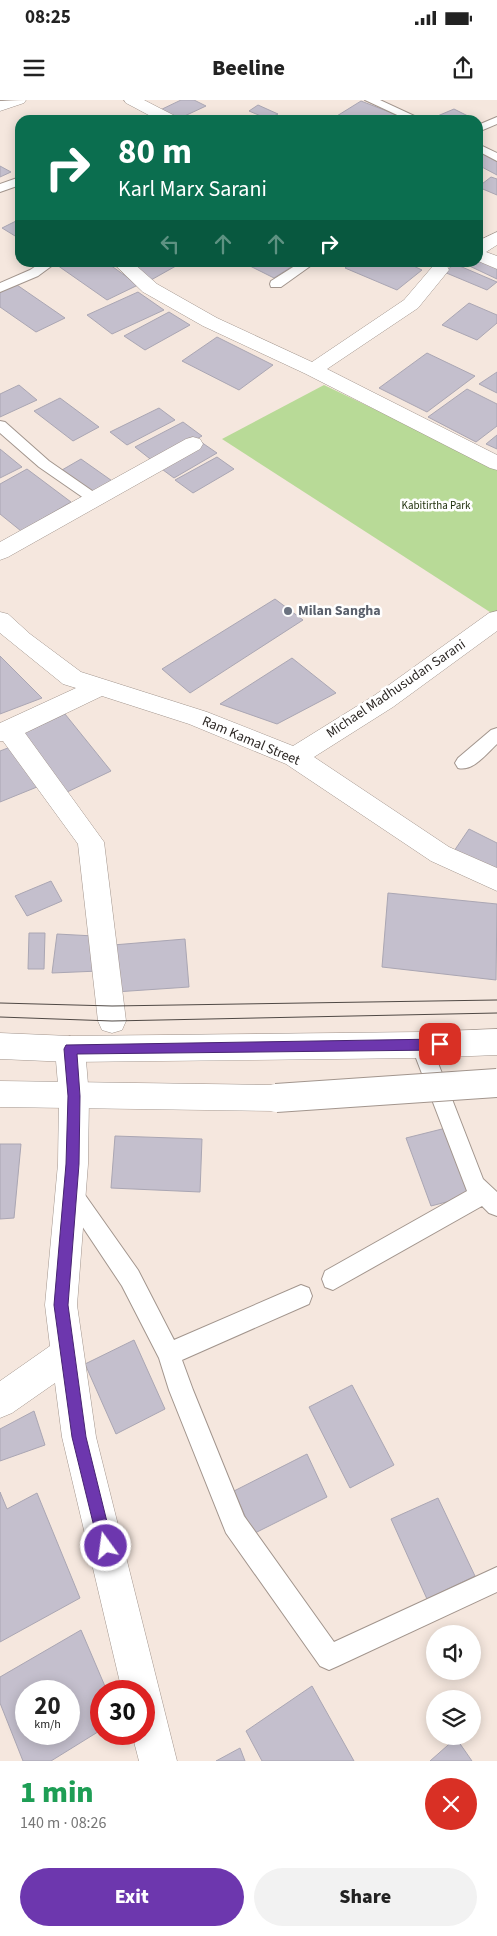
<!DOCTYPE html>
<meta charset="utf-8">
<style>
:root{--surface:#fff;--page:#f2f2f2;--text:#222;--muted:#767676;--accent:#6d37ae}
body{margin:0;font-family:"Source Sans 3",sans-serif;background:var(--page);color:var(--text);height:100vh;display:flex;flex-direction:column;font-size:19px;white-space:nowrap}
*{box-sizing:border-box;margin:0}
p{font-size:16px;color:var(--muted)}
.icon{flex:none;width:28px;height:28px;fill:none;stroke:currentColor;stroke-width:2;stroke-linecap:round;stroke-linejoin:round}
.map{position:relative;height:1661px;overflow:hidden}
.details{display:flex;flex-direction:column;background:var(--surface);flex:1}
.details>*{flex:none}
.hud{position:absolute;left:15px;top:15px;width:468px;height:152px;border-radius:15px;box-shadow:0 2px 12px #0003;background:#0b6e4f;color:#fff;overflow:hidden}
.buttons{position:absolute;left:426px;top:1525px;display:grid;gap:10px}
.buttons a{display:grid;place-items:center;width:55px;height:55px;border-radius:50%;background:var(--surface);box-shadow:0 2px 12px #0003;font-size:25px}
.speed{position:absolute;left:15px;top:1580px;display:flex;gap:10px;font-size:25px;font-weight:700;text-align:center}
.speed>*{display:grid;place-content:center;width:65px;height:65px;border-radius:50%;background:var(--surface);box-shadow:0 2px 12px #0003;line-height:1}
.speed small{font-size:12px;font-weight:400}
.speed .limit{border:8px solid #d22;background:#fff;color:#111}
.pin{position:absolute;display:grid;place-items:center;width:42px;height:42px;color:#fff;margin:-21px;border-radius:10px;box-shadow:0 2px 8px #0006}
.me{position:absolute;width:55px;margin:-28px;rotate:346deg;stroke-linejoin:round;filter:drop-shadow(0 0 4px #0008)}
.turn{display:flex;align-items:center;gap:18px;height:105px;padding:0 20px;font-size:22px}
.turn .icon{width:65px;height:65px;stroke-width:2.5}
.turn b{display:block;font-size:35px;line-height:42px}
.lanes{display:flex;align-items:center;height:48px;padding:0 20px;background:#0003;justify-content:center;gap:25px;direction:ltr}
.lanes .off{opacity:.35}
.round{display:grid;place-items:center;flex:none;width:52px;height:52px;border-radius:26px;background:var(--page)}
.overview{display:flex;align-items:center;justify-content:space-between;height:85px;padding:0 20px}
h1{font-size:30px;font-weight:800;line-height:38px;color:#1e9e55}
.primary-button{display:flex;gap:10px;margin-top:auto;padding:10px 20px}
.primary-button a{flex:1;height:58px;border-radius:30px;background:var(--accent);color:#fff;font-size:20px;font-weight:800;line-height:58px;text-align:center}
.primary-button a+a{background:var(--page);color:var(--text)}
.status{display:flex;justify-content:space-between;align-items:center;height:35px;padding:0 25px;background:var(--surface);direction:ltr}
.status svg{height:14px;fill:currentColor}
header{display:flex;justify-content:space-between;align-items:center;height:65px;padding:0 20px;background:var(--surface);font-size:22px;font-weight:800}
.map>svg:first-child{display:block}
.green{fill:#b8da97}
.building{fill:#c4bfcd;stroke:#aaa6b3;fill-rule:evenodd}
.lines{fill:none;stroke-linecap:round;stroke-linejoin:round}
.service-casing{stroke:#a2958d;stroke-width:2}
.minor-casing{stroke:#a2958d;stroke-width:1}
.secondary-casing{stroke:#a2958d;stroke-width:1}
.service{fill:#fff;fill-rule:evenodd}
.minor{fill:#fff;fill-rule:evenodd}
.secondary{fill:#fff;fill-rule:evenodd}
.tram{stroke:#4f4844;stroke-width:1}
.secondary-bridge-casing{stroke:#a2958d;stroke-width:30;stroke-linecap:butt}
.secondary-bridge{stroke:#fff;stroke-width:28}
.route{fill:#6d37ae;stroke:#472471}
.worship-dot{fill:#6b7280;stroke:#fff;stroke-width:2}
.labels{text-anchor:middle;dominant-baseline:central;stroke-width:5;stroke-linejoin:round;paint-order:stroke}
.far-park-label{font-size:11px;fill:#22320e;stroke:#fff}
.worship-label{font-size:14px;font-weight:bold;fill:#5b616d;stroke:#fff;text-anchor:start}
.street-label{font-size:14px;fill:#2c2724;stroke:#fff}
</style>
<div class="status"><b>08:25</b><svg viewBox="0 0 49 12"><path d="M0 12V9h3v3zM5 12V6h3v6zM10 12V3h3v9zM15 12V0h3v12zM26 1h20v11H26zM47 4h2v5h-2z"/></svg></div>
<header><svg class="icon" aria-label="menu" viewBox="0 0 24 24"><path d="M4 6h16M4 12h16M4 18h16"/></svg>Beeline<svg class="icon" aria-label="share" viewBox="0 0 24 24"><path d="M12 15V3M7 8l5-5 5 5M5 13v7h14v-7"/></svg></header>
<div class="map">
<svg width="497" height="1661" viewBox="0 0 497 1661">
<rect width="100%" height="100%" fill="#f5e7de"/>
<path class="green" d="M324 285 497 368V511L493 514 222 339Z"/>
<path class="building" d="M181 0H194L206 6 176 20 156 12Z
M361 1 410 20 332 19Z
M258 5 278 14 268 19 249 11Z
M454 9 472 18 468 20H428Z
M478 51 497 60V75L478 65Z
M0 66 11 72 0 77Z
M491 77 497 79V95L478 87Z
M20 119V139L2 128Z
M478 158 497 167V179L461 162H478Z
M106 162 138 185 107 200 54 163Z
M145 162H183L151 180 132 170Z
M252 162H299L274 178 248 165Z
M352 162H405L422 170 397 190 345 168Z
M455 164 497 182 487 190 444 172Z
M17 185 65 218 36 232 0 207V192Z
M138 192 164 210 112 234 87 215Z
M469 203 497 215V223L477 240 442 225Z
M169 212 190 225 145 250 124 236Z
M217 237 273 265 239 290 182 261Z
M427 253 475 276 427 312 379 288Z
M497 272V293L479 284Z
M19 285 37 300 0 317V294Z
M467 289 497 304V326L476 342 428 317Z
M60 298 99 327 73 341 34 311Z
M159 308 175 320 127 345 110 332Z
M183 322 202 336 154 362 135 347Z
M497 335V349L486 344Z
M201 342 217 353 174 378 159 367Z
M0 349 22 367 0 378Z
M217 357 234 369 193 393 175 380Z
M81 359 115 383 96 395 62 370Z
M27 369 71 402 21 431 0 414V384Z
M275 499 303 520 190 593 162 569Z
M0 556 42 598 0 614Z
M292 558 336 593 277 624 220 604Z
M65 614 111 671 65 693 20 635Z
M13 646 37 687 0 702V651Z
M469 729 497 743V776L452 754Z
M51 781 62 801 27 816 15 796Z
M388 793 497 804 496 880 382 867Z
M29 833H45L44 869H28Z
M57 834 94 836 99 871 52 873Z
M185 839 189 887 115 892 113 845Z
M446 1028 473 1095 431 1106 406 1038Z
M115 1036 202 1039 200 1092 111 1088Z
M0 1044H21L14 1118 0 1119Z
M134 1240 165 1309 116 1334 85 1264Z
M352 1285 394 1365 350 1388 309 1307Z
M34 1311 45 1345 0 1361V1329Z
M307 1354 327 1397 253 1434 234 1391Z
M0 1392 7 1409 37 1393 80 1498 0 1542Z
M438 1398 475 1476 427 1499 391 1419Z
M81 1530 107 1591H101V1630L51 1661H23L0 1603V1577ZM26 1591H69V1634H26Z
M312 1586 354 1661H262L246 1631Z
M456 1638 472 1661H430Z
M240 1648 245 1661H216Z"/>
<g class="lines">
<g class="service-casing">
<path id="service" d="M365 0H380L423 20H408Z
M497 17V24L478 32V25Z
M478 44 497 53V61L478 51Z
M20 77V85L0 92V84Z
M42 162H57L38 176 0 192V183L30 170Z
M301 162H316L281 187H271L270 184 271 181Z
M0 321 5 322 49 361 101 397 103 400 101 403H91L39 367 0 333Z
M497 628V644C487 653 473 672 458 668L455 663 458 658 491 630Z
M421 936 428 939 431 945 483 1079 497 1092V1116L489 1113 482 1106 333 1190 325 1187 322 1179 325 1171 467 1091 411 945 414 939Z
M71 1082 78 1085 138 1170 174 1240 301 1185 309 1188 312 1196 309 1204 182 1260 193 1290 244 1416 334 1542 497 1467V1492L338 1566 329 1570 320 1566 226 1433 169 1290 159 1258 122 1186 64 1099 60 1092 64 1085Z"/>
</g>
<g class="minor-casing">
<path id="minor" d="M26 0 24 3 0 11V1Z
M124 0H144L177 17 179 20H158L126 3Z
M497 132V145L486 152 497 156V169L478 161V141Z
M112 162H132L157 184 217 218 312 262 404 200 433 166 440 164 447 166 449 170 418 208 327 269 497 355V370L490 368 306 274 203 226 143 192Z
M193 337 200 339 203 344 200 349 8 457 0 460V442L186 339Z
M497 511V531L393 607 314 657 449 747 497 768V791L431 761 286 664 189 624 102 596 25 633 104 742 126 921 122 930 112 933 102 930 98 921 78 744 3 641H0V623L76 588 63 584 0 533V512L8 514 30 534 81 572 207 612 293 646 375 595 489 513Z
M70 936 80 940 85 949 89 996 88 1064 77 1205 96 1337 177 1661H139L132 1634H144V1591H122L62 1337 55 1283 12 1313 0 1318V1281L50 1246 45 1205 58 1064 59 996 55 949 60 940Z"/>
</g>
<g class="secondary-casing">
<path id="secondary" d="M497 929V955L421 958 70 962 0 959V933L70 936 421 932Z
M0 981 276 985 287 989 291 998 287 1007 276 1011 0 1007Z"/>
</g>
<use href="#service" class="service"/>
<use href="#minor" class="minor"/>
<use href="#secondary" class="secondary"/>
<path class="tram" d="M0 903 112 906 497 900
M0 917 112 921 497 913"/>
<g class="secondary-bridge-casing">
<path id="secondary-bridge" d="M276 998 497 983"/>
</g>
<use href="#secondary-bridge" class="secondary-bridge"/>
</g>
<path class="route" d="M440 939 444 941 446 944 444 948 440 950 77 954 80 996 79 1064 68 1205 86 1337 113 1446 111 1451 106 1453 100 1451 72 1337 54 1205 66 1064 68 996 64 949 66 945Z"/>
<circle class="worship-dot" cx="288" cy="511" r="5"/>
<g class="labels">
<g class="far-park-label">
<text x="436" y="405">Kabitirtha Park</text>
</g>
<g class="worship-label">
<text x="298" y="511">Milan Sangha</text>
</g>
<g class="street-label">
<text transform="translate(396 589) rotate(-34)">Michael Madhusudan Sarani</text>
<text transform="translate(251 641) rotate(23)">Ram Kamal Street</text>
</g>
</g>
</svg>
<div class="buttons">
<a><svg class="icon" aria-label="sound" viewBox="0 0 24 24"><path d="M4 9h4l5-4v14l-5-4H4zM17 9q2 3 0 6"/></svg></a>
<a><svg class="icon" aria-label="layers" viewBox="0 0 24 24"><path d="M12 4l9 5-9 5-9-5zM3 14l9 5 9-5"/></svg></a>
</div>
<div class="speed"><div>20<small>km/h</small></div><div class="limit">30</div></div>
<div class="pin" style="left:440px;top:944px;background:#d93025"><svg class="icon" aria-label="arrive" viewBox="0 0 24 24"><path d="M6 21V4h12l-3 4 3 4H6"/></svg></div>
<svg class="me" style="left:106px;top:1446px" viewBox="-20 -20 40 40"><circle r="17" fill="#6d37ae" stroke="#fff" stroke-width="3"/><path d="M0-11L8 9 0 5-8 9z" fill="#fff"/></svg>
<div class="hud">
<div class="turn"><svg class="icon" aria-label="right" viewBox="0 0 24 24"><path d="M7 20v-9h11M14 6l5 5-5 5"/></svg><div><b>80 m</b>Karl Marx Sarani</div></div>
<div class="lanes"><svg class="icon off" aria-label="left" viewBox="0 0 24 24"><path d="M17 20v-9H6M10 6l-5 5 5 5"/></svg><svg class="icon off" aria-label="ahead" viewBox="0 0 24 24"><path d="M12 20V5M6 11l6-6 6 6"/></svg><svg class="icon off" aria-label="ahead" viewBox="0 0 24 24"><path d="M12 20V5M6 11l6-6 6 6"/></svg><svg class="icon" aria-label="right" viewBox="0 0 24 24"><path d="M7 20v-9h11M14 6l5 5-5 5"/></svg></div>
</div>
</div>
<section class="details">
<div class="overview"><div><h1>1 min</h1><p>140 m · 08:26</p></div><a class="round" style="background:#d93025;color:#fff"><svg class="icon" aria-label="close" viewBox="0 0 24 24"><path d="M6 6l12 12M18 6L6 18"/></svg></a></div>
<div class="primary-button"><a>Exit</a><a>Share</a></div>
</section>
